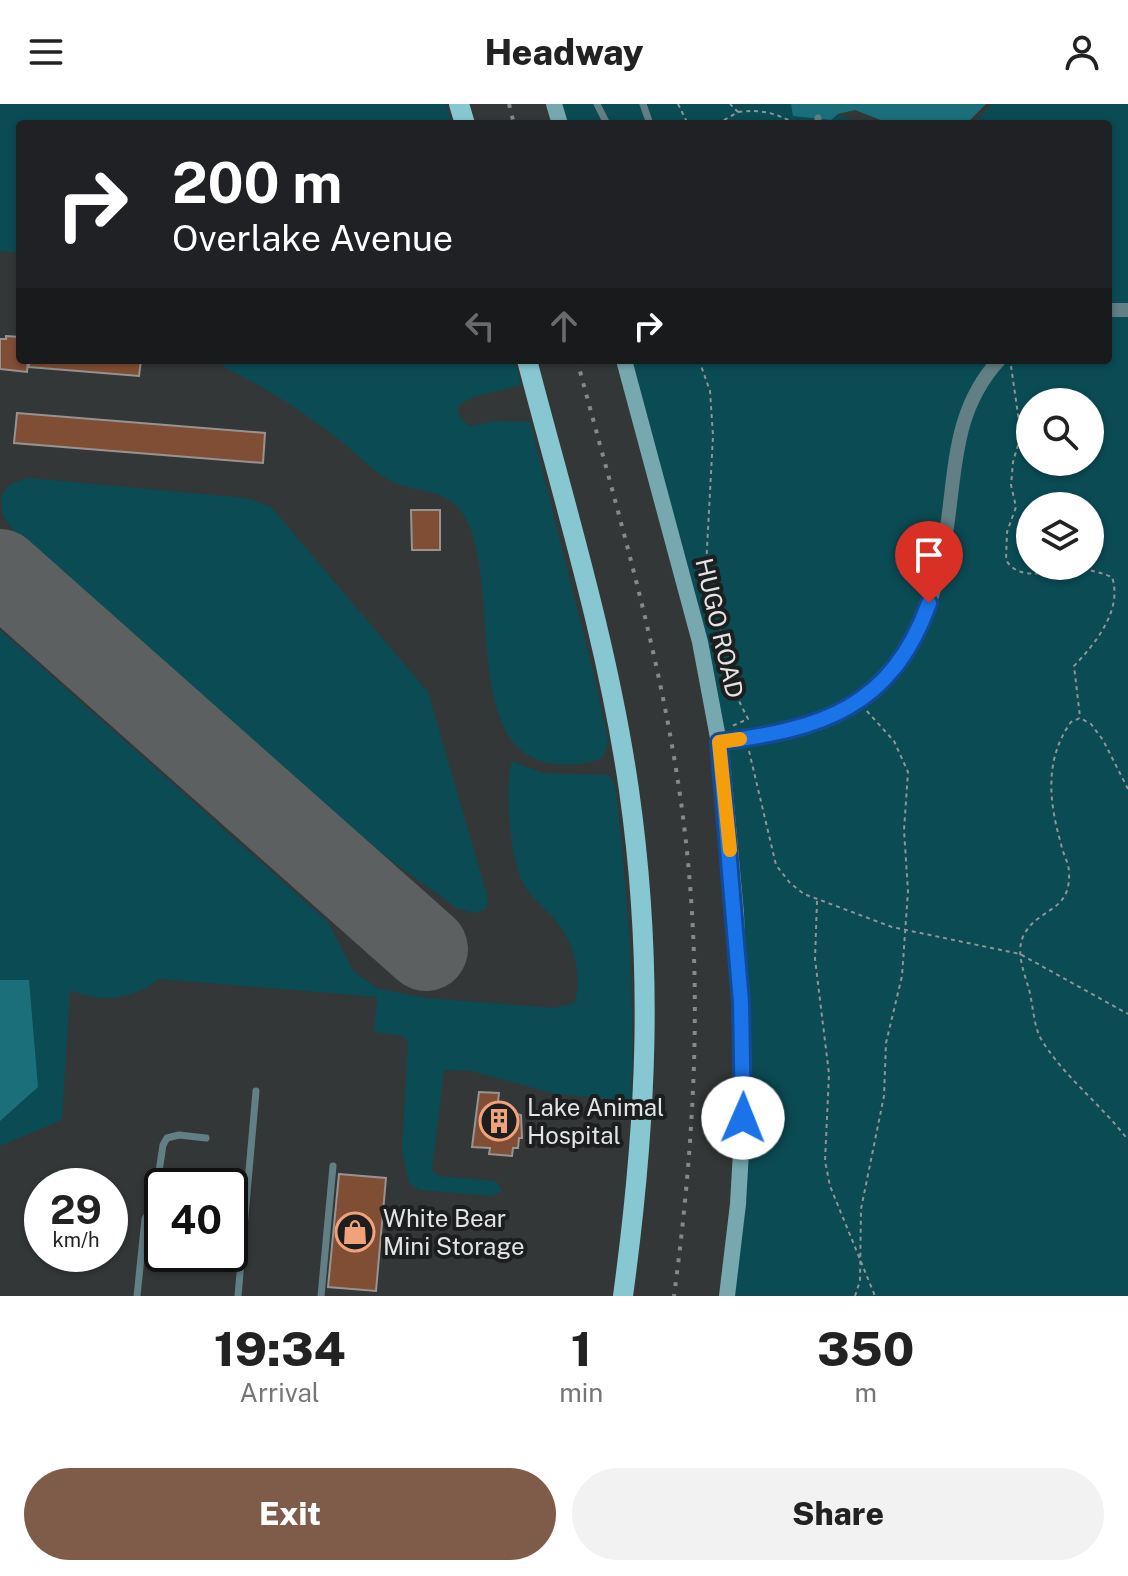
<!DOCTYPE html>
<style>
:root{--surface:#fff;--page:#f2f2f2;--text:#222;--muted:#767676;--accent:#7f5c4a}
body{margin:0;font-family:"Public Sans",sans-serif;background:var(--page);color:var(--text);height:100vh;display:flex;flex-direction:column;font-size:30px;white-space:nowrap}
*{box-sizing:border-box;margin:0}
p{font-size:26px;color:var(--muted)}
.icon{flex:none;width:44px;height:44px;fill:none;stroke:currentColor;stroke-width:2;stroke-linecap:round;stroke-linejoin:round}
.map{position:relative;height:1192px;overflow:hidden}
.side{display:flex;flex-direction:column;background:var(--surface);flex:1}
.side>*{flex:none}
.hud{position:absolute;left:16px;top:16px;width:1096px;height:244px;border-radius:8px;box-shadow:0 2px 6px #0004;background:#202124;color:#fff;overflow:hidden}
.tools{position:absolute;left:1016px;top:284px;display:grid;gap:16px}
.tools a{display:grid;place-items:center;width:88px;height:88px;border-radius:50%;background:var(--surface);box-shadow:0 2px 6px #0004;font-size:40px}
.speed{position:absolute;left:24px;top:1064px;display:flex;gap:16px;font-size:40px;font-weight:700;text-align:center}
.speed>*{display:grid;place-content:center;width:104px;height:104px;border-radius:50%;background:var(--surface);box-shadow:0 2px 6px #0004;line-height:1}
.speed small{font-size:20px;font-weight:400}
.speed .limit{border:4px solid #111;border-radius:12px;background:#fff;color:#111}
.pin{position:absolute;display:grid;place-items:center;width:68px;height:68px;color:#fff;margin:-82px -34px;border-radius:50% 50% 50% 0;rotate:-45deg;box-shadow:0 0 8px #0007}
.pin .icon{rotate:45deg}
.me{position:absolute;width:88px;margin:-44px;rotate:1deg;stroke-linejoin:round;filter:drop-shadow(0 0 6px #0008)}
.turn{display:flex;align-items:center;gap:28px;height:168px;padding:0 24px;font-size:36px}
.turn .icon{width:104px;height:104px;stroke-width:2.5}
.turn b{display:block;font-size:56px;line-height:68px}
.lanes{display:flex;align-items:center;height:76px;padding:0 24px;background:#0003;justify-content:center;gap:40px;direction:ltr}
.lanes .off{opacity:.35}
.eta{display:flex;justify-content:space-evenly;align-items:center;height:136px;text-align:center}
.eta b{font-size:48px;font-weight:800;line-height:56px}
.cta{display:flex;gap:16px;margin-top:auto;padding:16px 24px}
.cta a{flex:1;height:92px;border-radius:48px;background:var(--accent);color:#fff;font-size:32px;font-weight:800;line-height:92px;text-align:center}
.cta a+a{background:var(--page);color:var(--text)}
header{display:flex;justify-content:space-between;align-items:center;height:104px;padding:0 24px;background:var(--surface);font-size:36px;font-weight:800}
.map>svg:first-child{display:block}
.green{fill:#0b4b54;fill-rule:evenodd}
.water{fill:#1a6f7b}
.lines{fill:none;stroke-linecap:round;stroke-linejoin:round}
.runway{stroke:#5d6060;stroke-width:84}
.building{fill:#804e34;stroke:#979392;stroke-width:2}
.path{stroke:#919494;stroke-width:2;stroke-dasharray:4 4;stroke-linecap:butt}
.lane{stroke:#617f84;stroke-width:7}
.street{stroke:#617f84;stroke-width:14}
.secondary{stroke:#77a8b0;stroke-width:16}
.primary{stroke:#87c7d1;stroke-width:20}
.rail{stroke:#868889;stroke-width:4;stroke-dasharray:4 8;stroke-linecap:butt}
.route-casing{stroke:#114b97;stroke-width:20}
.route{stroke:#1a73e8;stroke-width:14}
.slow{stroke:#f59e0b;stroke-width:14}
.labels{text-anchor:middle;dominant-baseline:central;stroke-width:8;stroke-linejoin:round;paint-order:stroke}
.street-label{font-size:24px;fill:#e3e5e5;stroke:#1d1e1f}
.poi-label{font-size:24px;fill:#e3e5e5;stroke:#1d1e1f;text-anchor:start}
</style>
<header><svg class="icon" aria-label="menu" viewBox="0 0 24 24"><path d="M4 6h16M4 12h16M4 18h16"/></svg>Headway<svg class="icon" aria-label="person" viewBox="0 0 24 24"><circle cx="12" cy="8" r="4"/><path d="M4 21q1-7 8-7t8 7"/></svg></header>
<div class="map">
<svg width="1128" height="1192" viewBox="0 0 1128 1192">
<rect width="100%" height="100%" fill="#343738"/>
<path class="green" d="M0 0H446L452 20H20V149L0 147Z
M554 0H803L866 20H560Z
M992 0H1128V1192H728L742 1052 722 655 624 256H1108V20H973ZM1030 298H1090V358H1030ZM1030 402H1090V462H1030Z
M226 256H514L521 281 473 293 459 301 458 311 469 322 497 317 530 318 594 571 608 638 603 653C590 661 571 661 556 660 455 652 507 467 460 406 441 382 412 389 389 376 370 365 354 347 337 334 301 306 264 282 223 263Z
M29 374 246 394 271 403 428 588 488 795 486 805 475 809 458 805 378 747 15 428 3 412 1 392 10 380Z
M0 526 328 818 354 868 379 885 426 894 553 904 574 899C584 875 573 837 556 817 545 804 531 794 523 779 510 755 504 683 512 657L542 669 609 671 615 681C628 786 635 890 631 997L556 990 471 967 444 966 432 1066 439 1072 496 1077 502 1087 492 1092 420 1086 409 1079 402 1046 408 939 403 932 374 928 377 893 159 875C134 895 100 900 70 886L62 1016 0 1042Z"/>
<path class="water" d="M791 0H986L966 20H891L855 6 838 10 831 16 793 12Z
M0 876H29L38 983 0 1017Z"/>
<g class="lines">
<path class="runway" d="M0 467 426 845"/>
</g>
<path class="building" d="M6 232 20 233V256H28L27 268 0 265V235H6Z
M29 256H141L139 272 29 263Z
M17 309 265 329 263 359 14 339Z
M411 406H440V446H412Z
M479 988 499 989 497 1006 521 1011 522 1034H519L518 1044H513L512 1052 489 1050 490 1044 472 1043Z
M339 1070 386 1074 376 1187 328 1183Z"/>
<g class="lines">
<path class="path" d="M678 0 688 20
M738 8C761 5 776 9 796 20
M717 20 738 8 730 0
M699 256 710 287 713 332 706 463 723 503 718 543 721 561 748 615 732 622
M1011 262 1021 331 1013 358 1011 381 1016 403 1007 428 1006 456C1020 479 1051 466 1074 465 1088 465 1099 468 1112 473 1123 506 1095 540 1074 562L1080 613
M749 647 776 761 790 779 804 790 892 823 1020 850 1128 910
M1128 685 1103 636 1091 620 1080 614 1071 618C1044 656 1049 698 1061 740 1063 751 1069 758 1069 769 1071 808 1039 804 1025 829 1015 845 1023 865 1028 882 1033 897 1033 921 1041 935 1064 973 1101 1000 1128 1036
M817 797 815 855 829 970 825 1057 830 1082 875 1192
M855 1192 860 1177 861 1105 884 992 886 939 902 872 908 787 904 726 908 668 894 637 865 605"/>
<path class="lane" d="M597 0 607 20
M643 0 650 20
M818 20V14
M137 1192 145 1115 154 1101 163 1041 167 1034 179 1031 206 1034
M238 1192 256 987
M321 1192 333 1062"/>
<path class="street" d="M1108 206H1128
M719 638C871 619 927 570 948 416 956 356 956 303 999 256"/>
<path class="secondary" d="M554 0 560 20
M624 256 700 538 722 655 736 810 744 995 738 1100 727 1192"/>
<path class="primary" d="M459 0 465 20
M527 256C564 398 608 540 629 686 654 862 647 1016 623 1192"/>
<path class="rail" d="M509 0 514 20
M577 256C616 402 660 548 681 698 704 863 696 1027 674 1192"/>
</g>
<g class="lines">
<g class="route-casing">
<path id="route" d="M743 1014 741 898 719 638C822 625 891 604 929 499"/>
</g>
<use href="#route" class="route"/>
<path class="slow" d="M730 746 719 638 740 635"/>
</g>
<defs>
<g id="building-ring" transform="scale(2)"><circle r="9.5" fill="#1d1e1f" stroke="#f0a27a" stroke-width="1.5"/><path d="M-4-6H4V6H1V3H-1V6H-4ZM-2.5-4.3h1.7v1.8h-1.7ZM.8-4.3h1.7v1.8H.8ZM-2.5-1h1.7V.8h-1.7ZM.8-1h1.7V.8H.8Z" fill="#f0a27a"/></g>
<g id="shop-ring" transform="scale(2)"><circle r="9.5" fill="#1d1e1f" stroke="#f0a27a" stroke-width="1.5"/><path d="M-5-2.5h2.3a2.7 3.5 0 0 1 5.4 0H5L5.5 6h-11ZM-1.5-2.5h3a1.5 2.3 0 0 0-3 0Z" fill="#f0a27a"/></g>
</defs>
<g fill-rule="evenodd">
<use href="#building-ring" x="499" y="1017"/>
<use href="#shop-ring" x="355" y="1128"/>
</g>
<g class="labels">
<g class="street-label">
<text transform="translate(720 524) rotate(77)">HUGO ROAD</text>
</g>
<g class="poi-label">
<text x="527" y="1003">Lake Animal<tspan x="527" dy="28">Hospital</tspan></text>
<text x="383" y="1114">White Bear<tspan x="383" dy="28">Mini Storage</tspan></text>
</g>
</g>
</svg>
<div class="tools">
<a><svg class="icon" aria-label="search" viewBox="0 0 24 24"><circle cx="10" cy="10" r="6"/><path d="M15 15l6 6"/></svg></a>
<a><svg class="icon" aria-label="layers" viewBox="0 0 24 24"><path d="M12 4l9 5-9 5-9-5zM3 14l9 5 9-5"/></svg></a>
</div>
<div class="speed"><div>29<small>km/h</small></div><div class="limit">40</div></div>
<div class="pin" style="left:929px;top:499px;background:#d93025"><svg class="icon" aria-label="arrive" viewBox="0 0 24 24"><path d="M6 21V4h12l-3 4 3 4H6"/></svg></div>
<svg class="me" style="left:743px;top:1014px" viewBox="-20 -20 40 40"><circle r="19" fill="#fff"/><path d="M0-13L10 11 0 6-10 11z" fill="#1a73e8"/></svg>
<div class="hud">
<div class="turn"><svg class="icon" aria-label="right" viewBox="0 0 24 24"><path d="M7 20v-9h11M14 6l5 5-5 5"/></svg><div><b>200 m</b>Overlake Avenue</div></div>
<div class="lanes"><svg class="icon off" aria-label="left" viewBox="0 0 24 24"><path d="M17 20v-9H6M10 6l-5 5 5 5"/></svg><svg class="icon off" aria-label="ahead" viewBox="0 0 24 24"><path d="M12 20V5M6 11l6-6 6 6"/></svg><svg class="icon" aria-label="right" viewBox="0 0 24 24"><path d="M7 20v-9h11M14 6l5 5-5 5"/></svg></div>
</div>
</div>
<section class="side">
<div class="eta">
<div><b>19:34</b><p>Arrival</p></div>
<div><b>1</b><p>min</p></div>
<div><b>350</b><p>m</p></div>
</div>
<div class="cta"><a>Exit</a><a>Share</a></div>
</section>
